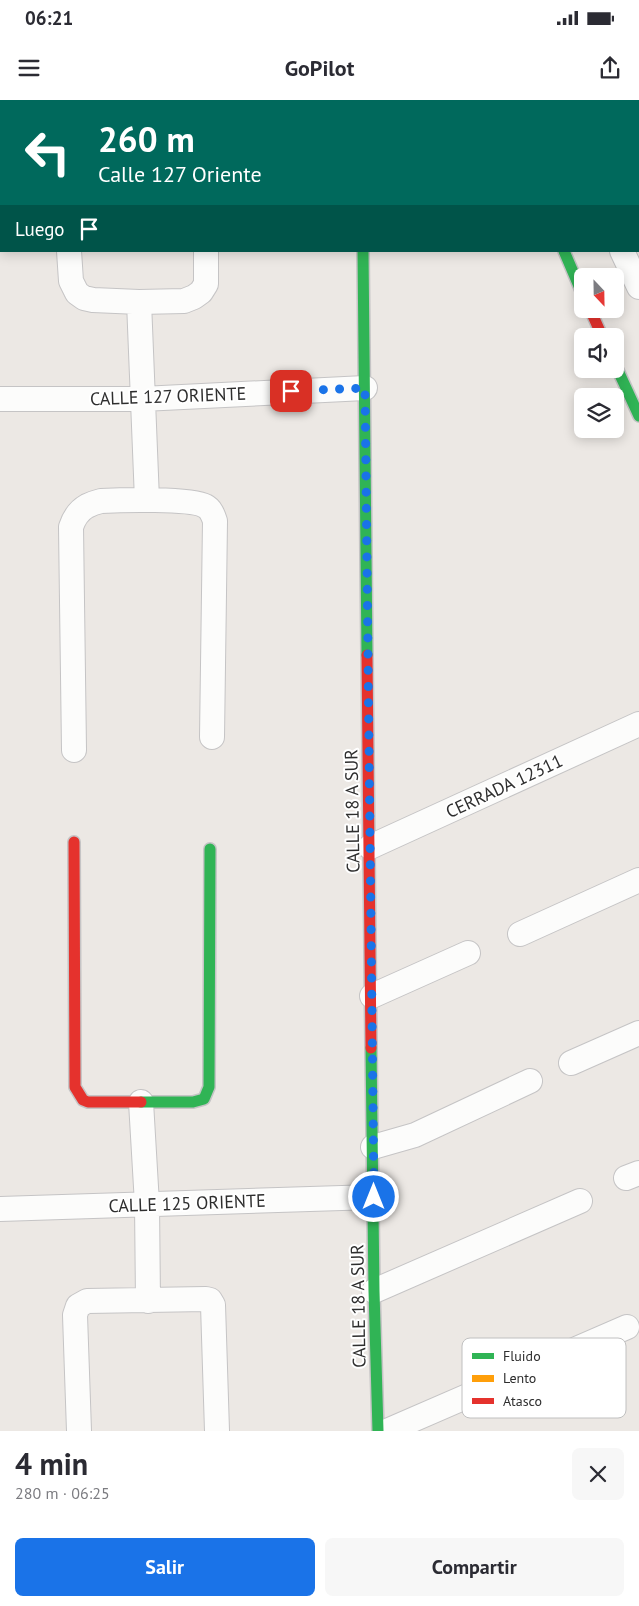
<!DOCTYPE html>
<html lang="es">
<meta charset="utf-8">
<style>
:root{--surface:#fff;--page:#f7f7f7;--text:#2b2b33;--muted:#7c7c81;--accent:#1a73e8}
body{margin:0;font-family:"PT Sans",sans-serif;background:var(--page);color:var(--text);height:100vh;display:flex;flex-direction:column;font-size:19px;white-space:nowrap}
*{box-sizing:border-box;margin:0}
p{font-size:16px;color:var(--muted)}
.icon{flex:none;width:28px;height:28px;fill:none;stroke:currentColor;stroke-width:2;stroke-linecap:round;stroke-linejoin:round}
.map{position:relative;height:1331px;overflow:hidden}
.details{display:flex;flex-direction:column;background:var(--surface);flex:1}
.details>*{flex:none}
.hud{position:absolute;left:0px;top:0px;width:640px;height:152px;box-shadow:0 2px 12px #0003;background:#00695c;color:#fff;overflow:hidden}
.needle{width:32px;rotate:158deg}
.controls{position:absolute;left:574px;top:168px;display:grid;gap:10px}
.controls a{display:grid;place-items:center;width:50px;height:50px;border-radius:8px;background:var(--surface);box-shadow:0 2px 12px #0003;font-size:25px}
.pin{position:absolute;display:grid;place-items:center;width:42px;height:42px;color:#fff;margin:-21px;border-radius:10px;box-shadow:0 2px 8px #0006}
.me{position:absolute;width:55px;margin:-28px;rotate:0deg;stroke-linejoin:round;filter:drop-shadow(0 0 4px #0008)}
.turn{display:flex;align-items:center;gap:18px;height:105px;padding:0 15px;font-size:22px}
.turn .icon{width:65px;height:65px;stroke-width:2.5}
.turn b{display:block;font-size:35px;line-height:42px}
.then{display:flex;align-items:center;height:48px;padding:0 15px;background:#0003;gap:10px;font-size:19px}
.round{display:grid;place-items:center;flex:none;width:52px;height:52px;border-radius:8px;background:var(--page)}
.summary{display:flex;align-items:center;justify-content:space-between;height:85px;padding:0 15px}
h1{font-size:30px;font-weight:700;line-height:38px}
.primary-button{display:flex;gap:10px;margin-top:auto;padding:10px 15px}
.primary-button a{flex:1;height:58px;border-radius:8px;background:var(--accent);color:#fff;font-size:20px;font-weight:700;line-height:58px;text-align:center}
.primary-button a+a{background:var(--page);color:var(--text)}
.status{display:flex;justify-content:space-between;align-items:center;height:35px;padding:0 25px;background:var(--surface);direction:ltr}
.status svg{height:14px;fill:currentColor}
header{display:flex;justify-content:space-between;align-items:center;height:65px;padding:0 15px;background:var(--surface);font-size:22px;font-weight:700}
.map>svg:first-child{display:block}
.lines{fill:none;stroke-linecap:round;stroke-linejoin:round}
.street-casing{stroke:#c5c4c5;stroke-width:26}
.fast-casing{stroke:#c5c4c5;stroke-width:14}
.slow-casing{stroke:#c5c4c5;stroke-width:14}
.jam-casing{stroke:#c5c4c5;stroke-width:14}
.street{stroke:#fcfcfb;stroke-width:24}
.fast{stroke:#30b455;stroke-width:11}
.slow{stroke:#ff9f0a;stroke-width:11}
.jam{stroke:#e5322d;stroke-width:11}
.route{stroke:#1a73e8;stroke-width:9;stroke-dasharray:0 16.2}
.labels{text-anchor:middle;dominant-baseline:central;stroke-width:4;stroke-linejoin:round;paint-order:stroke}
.street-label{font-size:18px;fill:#2e2e2e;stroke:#fff}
.key{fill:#fff;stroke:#c0c0c0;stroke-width:1}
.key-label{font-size:14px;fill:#2e2e2e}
</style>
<div class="status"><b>06:21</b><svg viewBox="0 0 49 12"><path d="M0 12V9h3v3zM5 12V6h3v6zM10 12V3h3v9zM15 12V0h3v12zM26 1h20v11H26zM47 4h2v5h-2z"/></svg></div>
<header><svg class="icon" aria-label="menu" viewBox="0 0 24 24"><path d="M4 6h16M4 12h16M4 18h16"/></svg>GoPilot<svg class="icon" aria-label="share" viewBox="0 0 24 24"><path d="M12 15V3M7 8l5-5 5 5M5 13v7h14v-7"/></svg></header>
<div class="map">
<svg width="639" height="1331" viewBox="0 0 639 1331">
<rect width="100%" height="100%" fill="#ece8e4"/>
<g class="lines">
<g class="street-casing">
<path id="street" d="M540 1 543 0
M69 151 71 181 77 193 84 198 93 200 139 202 184 201 194 197 201 192 206 184V151
M622 151 639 187
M139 202 147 400
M0 299H142L365 288
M74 650 71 427C74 418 78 411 87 406 91 404 97 402 101 401 120 400 191 398 205 406 211 409 213 415 215 421L212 637
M370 747 639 624
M520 834 639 780
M372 896 468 853
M571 963 639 933
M141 1002 147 1104 148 1201
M373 1047 415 1035 530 981
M626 1078 639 1073
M0 1109 374 1097
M374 1191 580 1101
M79 1331 75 1215 78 1206 87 1201 206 1199 210 1200 213 1205 217 1331
M387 1331 627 1227"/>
</g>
<g class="fast-casing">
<path id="fast" d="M363 151 367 555
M564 151 582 193
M615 264 639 316
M371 948 374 1191 378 1331
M141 1002H193L204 999 209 987 210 749"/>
</g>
<g class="slow-casing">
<path id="slow" d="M361 0V1"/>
</g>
<g class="jam-casing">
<path id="jam" d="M494 0 495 1
M590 209 602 236
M367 555 371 948
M74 742 75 987 83 1000 88 1002H141"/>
</g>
<use href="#street" class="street"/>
<use href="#fast" class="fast"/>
<use href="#slow" class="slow"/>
<use href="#jam" class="jam"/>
</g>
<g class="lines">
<path class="route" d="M291 291 365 288 374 1097"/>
</g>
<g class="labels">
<g class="street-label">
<text transform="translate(168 296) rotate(-2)">CALLE 127 ORIENTE</text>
<text transform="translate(504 686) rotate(-25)">CERRADA 12311</text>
<text transform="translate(352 711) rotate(-91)">CALLE 18 A SUR</text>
<text transform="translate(187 1103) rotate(-2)">CALLE 125 ORIENTE</text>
<text transform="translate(358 1206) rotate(-91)">CALLE 18 A SUR</text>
</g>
</g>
<rect x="462" y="1238" width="164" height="80" rx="8" class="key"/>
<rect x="472" y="1253" width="22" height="6" fill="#30b455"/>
<rect x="472" y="1275" width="22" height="7" fill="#ff9f0a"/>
<rect x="472" y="1298" width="22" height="6" fill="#e5322d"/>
<g class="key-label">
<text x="503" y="1261">Fluido</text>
<text x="503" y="1283">Lento</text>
<text x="503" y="1306">Atasco</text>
</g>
</svg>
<div class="controls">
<a><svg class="needle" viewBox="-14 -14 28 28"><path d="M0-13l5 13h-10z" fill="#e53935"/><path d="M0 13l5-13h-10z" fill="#7c7c81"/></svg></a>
<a><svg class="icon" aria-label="sound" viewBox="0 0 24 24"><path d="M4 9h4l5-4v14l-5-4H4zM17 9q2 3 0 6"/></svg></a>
<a><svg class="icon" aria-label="layers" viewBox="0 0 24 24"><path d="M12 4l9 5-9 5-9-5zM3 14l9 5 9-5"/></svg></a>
</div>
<div class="pin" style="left:291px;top:291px;background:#d93025"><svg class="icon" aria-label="arrive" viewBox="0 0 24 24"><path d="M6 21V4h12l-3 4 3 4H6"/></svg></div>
<svg class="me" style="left:374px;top:1097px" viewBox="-20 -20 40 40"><circle r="17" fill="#1a73e8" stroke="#fff" stroke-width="3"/><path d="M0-11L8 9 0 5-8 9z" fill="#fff"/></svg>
<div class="hud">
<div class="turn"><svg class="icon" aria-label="left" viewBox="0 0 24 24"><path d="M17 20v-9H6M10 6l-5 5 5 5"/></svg><div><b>260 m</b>Calle 127 Oriente</div></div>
<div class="then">Luego<svg class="icon" aria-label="arrive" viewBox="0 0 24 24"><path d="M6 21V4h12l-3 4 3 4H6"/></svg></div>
</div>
</div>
<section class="details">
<div class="summary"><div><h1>4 min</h1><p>280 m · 06:25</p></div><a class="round"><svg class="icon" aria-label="close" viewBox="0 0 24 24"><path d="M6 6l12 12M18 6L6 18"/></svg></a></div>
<div class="primary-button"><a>Salir</a><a>Compartir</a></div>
</section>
